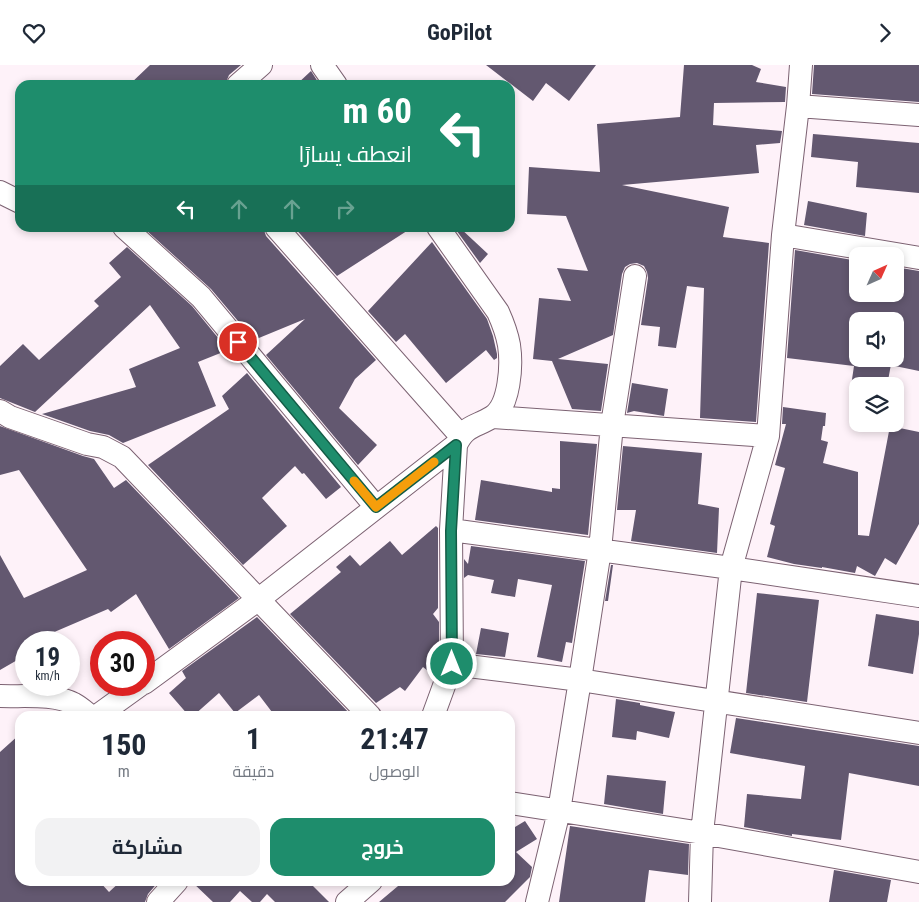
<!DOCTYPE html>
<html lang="ar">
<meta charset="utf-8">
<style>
:root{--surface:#fff;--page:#f2f2f3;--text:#1f2937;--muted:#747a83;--accent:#1e8d6c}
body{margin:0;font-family:"Roboto Condensed",Cairo,sans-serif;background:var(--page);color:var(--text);direction:rtl;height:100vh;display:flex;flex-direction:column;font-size:19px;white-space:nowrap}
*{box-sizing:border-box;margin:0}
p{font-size:16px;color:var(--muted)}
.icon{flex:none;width:28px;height:28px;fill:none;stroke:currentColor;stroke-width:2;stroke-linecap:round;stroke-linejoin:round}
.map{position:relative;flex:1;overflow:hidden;direction:ltr}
.side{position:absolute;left:15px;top:646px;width:500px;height:175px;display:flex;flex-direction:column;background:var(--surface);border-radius:15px;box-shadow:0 2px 8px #0003;direction:rtl}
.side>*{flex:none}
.banner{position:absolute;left:15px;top:15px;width:500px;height:152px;border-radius:15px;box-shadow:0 2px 8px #0003;direction:rtl;background:#1e8d6c;color:#fff;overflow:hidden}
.needle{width:32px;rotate:45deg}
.buttons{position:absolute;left:849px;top:182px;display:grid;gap:10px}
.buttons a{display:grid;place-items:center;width:55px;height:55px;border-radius:10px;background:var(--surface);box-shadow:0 2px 8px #0003;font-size:25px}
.speed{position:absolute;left:15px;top:566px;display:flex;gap:10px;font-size:25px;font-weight:700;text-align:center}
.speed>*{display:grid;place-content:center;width:65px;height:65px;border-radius:50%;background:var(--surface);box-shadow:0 2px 8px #0003;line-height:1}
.speed small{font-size:12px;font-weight:400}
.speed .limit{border:8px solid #d22;background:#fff;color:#111}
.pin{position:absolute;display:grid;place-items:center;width:42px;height:42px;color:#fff;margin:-21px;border:2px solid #fff;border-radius:50%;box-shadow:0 1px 5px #0007}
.me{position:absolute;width:55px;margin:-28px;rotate:0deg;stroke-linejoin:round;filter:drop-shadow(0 0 4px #0008)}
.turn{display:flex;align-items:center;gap:18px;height:105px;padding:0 20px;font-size:22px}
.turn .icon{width:65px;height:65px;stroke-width:2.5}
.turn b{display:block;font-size:35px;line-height:42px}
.lanes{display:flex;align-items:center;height:48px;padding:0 20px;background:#0003;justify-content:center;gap:25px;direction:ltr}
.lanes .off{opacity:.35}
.eta{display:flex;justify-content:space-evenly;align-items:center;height:85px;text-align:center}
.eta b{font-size:30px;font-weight:700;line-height:35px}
.cta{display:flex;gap:10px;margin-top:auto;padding:10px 20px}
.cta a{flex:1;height:58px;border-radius:15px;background:var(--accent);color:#fff;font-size:20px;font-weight:700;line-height:58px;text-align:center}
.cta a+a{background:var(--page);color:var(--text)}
header{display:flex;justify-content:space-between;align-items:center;height:65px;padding:0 20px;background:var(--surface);font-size:22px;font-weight:700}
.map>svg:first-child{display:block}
.building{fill:#635870}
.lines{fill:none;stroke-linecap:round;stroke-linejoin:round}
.street-casing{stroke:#7c6272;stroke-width:24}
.street{stroke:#fff;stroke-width:22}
.route-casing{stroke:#145c46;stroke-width:12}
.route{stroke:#1e8d6c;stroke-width:9}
.slow{stroke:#f59e0b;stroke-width:9}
</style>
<header><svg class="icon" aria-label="forward" viewBox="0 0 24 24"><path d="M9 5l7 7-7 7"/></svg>GoPilot<svg class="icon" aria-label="heart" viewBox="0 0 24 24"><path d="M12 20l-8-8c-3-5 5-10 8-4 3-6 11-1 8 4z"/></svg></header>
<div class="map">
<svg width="919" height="837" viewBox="0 0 919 837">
<rect width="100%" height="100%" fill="#fef2f9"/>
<path class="building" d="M150 0H241L229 10 225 20H129Z
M486 0H596L569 36 546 18 533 36Z
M684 0H752L761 4 756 17 786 22 785 37 714 38 713 60 782 66 780 78 756 80 759 108 622 120 729 142 723 172 769 178 756 357 700 353 704 223 687 221 676 283 658 281 660 262 641 260 648 213 647 207 644 201 637 198 630 199 625 202 622 209 613 270 558 294 608 299 601 346 572 344 552 296 533 294 539 233 571 236 557 203 588 206 566 151 527 149 529 102 600 107 597 59 680 52Z
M814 0H919V37L812 29Z
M311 6 320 20H296Z
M813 69 919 78V128L856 122 858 97 811 92Z
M808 136 867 148 865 171 804 160Z
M149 162H263L266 171 376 295 355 314 339 343 377 380 358 400 266 290 305 254 254 275 211 224 146 165Z
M294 162H413L337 211Z
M454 162H459L488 189 480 198Z
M432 177 487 254 493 271 497 289V293L494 295 486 285 446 318 405 269 396 277 368 246Z
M127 182 192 241 228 285 198 297 216 341 123 378 109 370 90 366 42 349 136 322 129 304 180 283 150 240 35 347 0 333V301L23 279 39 295 99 241 94 236 121 212 109 198Z
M795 185 858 196V229H895V202L919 206V306L895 301V256H858V294H892L887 321H851L854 301 787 293Z
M247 308 341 422 326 434 304 408 302 409 295 401 262 433 287 461 243 500 148 400 229 344 222 331Z
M632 318 668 324 664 351 634 346 627 348Z
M783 342 826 348 825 361H823L821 375 828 377 823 398 858 407V470L869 471 890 361 919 367V459L896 500 885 493 875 511 857 501 855 508 822 502V503L794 499 767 492 775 461 770 459 785 403 775 400 786 359H782Z
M0 361 83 391 94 394 114 423 126 415 239 533 169 584 136 529 111 547 108 544 45 571 49 578H26V590L0 605V490L24 533 87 505 19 405 0 410Z
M560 376 597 379 588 470 475 455 481 415 552 427V423L560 424Z
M623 381 702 388 698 439 719 443 717 488 631 476 636 445H617Z
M436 461 438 463V543L433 549 439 557V597L433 610 423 602 405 626 400 622 376 638 290 549 341 507 336 502 350 490 360 501 390 476 402 490Z
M471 481 585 496 572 578 566 577 562 597 537 592 552 520 518 514 515 532 491 528 494 515 468 510 464 513V494L468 499Z
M611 500H613L608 536H605Z
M757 528 819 535 807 637 746 628Z
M876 549 919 556V569L913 609 868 601Z
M257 552 352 651H275L259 630 235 648 219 628 193 651H189L169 628 186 613 182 606Z
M481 563 509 568 505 592 476 589Z
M616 634 640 638V640L675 647 669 673 637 666 636 675 612 672Z
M736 653 919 681V721L849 708 841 775 792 769V771L744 762 747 729 801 734 805 701 730 688Z
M20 669V816H99L109 827 121 816H159L148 829 145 837H0V687Z
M607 710 666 716 663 749 604 739Z
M525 756 537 774 516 787 532 802 530 812 505 837H379L404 816H510V765Z
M570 761 689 779 688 810 649 805 645 837H559Z
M834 805 891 815 887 837H829Z
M191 816H308L329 837H275L267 829 260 837H252L240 826 230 837H213Z"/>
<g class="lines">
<g class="street-casing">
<path id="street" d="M322 0 336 20
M238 20 261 0
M798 41 919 50
M0 127 20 137
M124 162 201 232 376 442
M276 162 460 370
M783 170 919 193
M0 346 10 352 87 379 103 382 122 392 370 651
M493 352 768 371
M451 465 731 503 919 531
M452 599 580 615 919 668
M144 618 259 534 456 380
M0 631C22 632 54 628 74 639 80 642 85 647 90 651
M97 651 140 620
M433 651 452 599 451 465 456 380C465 360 476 362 492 352 510 341 512 300 509 280 507 269 503 258 498 247L438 162
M510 738 702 768 919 807
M158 837 177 816
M347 837 371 816
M537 837 559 746 580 615 600 485 612 360 635 211
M700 837 702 768 731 503 768 371 783 170 798 41 801 0"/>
</g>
<use href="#street" class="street"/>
</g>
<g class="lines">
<g class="route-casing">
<path id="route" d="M238 277 376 442 456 380 451 466 452 599"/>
</g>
<use href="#route" class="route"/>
<path class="slow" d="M354 416 376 442 434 397"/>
</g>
</svg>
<div class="buttons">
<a><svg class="needle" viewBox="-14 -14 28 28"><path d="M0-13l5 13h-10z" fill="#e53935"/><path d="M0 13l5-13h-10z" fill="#747a83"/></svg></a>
<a><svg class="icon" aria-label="sound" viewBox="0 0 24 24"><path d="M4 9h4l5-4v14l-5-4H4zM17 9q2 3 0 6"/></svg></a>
<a><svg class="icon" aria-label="layers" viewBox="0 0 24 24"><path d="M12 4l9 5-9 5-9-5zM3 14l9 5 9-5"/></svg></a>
</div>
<div class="speed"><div>19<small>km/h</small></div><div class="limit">30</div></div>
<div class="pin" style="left:238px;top:277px;background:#d93025"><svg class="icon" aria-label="arrive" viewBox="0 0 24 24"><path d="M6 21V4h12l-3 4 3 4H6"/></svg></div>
<svg class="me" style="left:452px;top:599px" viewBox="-20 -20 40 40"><circle r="17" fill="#1e8d6c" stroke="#fff" stroke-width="3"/><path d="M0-11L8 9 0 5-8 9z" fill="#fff"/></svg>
<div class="banner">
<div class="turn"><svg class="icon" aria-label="left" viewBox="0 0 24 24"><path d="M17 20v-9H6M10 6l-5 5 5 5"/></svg><div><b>60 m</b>انعطف يسارًا</div></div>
<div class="lanes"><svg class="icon" aria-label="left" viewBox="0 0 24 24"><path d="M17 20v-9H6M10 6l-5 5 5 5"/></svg><svg class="icon off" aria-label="ahead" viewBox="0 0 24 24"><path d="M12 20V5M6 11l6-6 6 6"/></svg><svg class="icon off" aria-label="ahead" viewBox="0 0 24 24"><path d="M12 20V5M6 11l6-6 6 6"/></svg><svg class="icon off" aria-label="right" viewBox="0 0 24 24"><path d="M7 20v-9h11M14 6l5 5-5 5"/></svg></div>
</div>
<section class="side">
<div class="eta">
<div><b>21:47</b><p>الوصول</p></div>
<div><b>1</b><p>دقيقة</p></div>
<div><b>150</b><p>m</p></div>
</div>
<div class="cta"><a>خروج</a><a>مشاركة</a></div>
</section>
</div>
